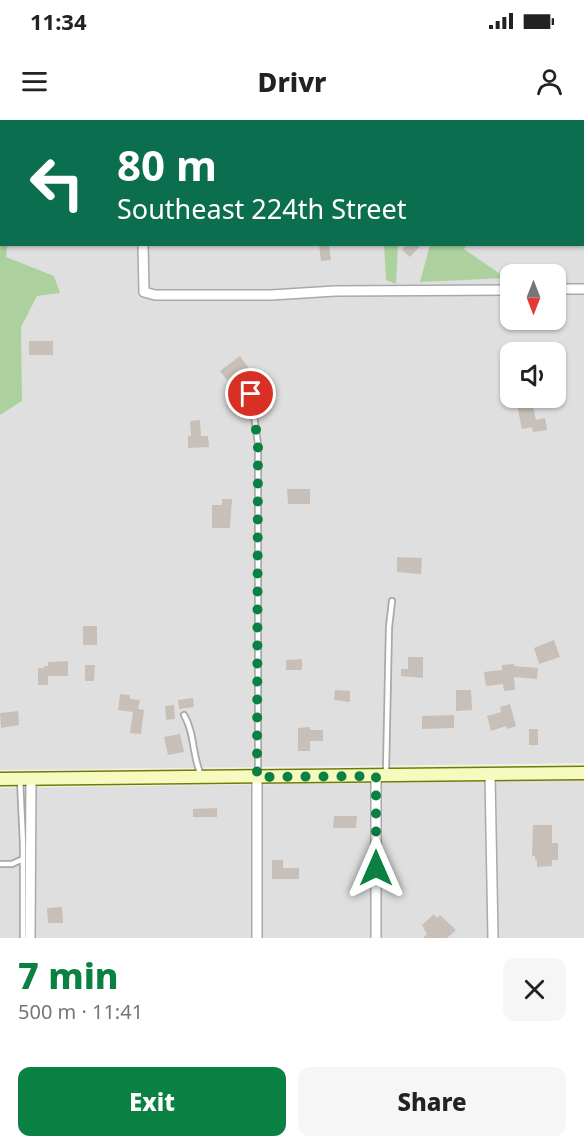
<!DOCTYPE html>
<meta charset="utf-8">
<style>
:root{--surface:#fff;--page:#f6f6f6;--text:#222;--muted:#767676;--accent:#0b8043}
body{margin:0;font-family:"Noto Sans",sans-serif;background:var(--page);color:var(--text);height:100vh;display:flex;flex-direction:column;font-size:22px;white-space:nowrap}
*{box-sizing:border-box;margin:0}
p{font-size:20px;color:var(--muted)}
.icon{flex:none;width:33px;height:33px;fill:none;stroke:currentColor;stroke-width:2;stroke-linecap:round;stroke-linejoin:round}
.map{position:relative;height:818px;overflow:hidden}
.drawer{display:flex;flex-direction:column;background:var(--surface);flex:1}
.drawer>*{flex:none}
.hud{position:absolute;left:0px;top:0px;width:585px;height:126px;box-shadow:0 2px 4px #0004;background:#0b6e4f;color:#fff;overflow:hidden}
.needle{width:39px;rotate:180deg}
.tools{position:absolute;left:500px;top:144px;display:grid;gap:12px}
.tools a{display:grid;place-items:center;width:66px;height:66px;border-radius:12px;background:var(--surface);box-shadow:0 2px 4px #0004;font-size:30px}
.pin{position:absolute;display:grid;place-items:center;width:51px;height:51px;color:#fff;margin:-26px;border:3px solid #fff;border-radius:50%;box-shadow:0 2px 6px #0007}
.me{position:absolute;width:66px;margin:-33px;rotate:0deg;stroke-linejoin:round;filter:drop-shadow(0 0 4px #0008)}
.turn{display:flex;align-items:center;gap:21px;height:126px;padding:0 18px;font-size:27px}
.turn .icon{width:78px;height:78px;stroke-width:2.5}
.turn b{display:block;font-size:42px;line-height:51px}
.round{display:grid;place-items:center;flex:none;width:63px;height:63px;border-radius:12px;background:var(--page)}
.headline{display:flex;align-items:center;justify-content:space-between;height:102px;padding:0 18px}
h1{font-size:36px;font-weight:800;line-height:45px;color:var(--accent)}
.cta{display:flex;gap:12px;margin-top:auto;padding:12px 18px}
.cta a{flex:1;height:69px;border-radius:12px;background:var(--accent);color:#fff;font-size:24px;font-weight:800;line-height:69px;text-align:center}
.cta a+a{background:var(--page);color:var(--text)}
.status{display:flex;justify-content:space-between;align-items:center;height:42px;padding:0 30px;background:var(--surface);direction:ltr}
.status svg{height:16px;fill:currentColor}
header{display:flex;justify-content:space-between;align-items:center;height:78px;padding:0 18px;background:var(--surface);font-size:27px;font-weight:800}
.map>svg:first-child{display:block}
.residential{fill:#e0dfdf;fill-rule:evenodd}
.forest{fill:#add19e}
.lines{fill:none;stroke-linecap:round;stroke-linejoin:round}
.stream{stroke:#aad3df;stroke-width:2}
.building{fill:#c7bfb8}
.lane-casing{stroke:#a9a9a9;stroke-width:8}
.street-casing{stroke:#a9a9a9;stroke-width:12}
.secondary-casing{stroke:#707d05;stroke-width:15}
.lane{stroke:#fff;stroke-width:4.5}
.street{stroke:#fff;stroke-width:9}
.secondary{stroke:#f7fabf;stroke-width:12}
.route{stroke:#0b8043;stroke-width:10;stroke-dasharray:0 18}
</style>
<div class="status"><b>11:34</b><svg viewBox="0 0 49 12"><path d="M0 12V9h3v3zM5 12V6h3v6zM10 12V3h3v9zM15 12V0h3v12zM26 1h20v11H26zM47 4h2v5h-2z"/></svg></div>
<header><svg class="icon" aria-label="menu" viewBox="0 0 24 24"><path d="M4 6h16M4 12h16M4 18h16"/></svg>Drivr<svg class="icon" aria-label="person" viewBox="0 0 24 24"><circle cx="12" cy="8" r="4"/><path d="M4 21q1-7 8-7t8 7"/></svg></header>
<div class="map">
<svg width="584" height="818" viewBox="0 0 584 818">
<rect width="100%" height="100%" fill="#f2efe9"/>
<path class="residential" d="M0 0H584V643L0 650ZM2 2H584V124H2ZM510 154H555V200H510ZM510 232H555V278H510Z
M584 660V818H0V668Z"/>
<path class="forest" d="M382 0H544L545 1 382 2Z
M0 59 2 124 7 125 6 137 54 156 60 173 37 176 21 207 22 281 0 295Z
M384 125H398L396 164 386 160Z
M430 125H466L464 129 506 158 420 162Z"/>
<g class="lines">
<path class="stream" d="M516 0V2
M584 121V122"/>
</g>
<path class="building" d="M319 124H329L331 140 321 141Z
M407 124H422L410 137 402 130Z
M29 221H53V235H29Z
M240 236 250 250 242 255 239 251 227 260 220 251Z
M532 282 536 300 545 298 547 310 533 312 532 307 522 309 517 285Z
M200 300 201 316H208L209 327 188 328V316H191L190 301Z
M287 369H310V384H288Z
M222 379H232L230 408H212V385H222Z
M397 437 422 438 421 454 397 452Z
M83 506H97V525H83Z
M554 520 560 537 539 544 534 528Z
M408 537H423V558L401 556V549H408Z
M302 539V550H286V540Z
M68 541V556H48V565H38V548H44V546H48V542Z
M514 544V546L538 548 537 559 514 557 515 570 504 571 503 564 486 566 484 552 502 550V545Z
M85 545H95L94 561H85Z
M335 570 350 571V582L334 580Z
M456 570H471L472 590 456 591Z
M120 574 130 575V579L140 580 138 589 144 590 141 614 130 613 133 592 118 590Z
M193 578 194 587 179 589 178 580Z
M510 584 516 606 507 609 506 606 491 611 487 596 501 592 500 587Z
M174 585 175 599 166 600 165 586Z
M18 591 19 605 1 608 0 593Z
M454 595V608L422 609V596Z
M310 607V610H323V621H310V631H298V608Z
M529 609H538V625H529Z
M180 614 184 632 168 635 164 617Z
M217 688V697H193V689Z
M334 696H357L356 708H333Z
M533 705H552V723H558V740H552V746L537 747V740H535V736H532Z
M272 740H283V748H299V759H272Z
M62 787 63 803H48L47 788Z
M434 794 437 798 440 795 456 810 447 818H423L427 814 422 805Z"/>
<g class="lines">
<g class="lane-casing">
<path id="lane" d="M251 274 258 324V655
M184 595C195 613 192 636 201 655
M386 652 389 507 392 481
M20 659 23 724V818
M0 744H12L23 739"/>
</g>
<g class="street-casing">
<path id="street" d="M143 0V2
M143 124 144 172 155 175H271L335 171 510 170
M555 169H584
M490 655 493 818
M376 656V818
M30 818 31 659
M257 818V657"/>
</g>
<g class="secondary-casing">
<path id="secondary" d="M0 659 584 653"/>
</g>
<use href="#lane" class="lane"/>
<use href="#street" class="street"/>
<use href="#secondary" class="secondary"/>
</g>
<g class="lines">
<path class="route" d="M251 274 258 324 257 657 376 656V748"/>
</g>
</svg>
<div class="tools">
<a><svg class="needle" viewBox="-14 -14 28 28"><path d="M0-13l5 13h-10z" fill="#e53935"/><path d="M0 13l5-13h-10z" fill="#767676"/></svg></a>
<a><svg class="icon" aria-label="sound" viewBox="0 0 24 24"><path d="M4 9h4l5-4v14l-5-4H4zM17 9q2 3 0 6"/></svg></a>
</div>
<div class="pin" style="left:251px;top:274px;background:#d93025"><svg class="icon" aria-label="arrive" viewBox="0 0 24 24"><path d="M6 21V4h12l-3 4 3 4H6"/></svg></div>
<svg class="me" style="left:376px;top:748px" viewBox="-20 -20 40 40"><path d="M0-17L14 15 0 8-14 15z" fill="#0b8043" stroke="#fff" stroke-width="4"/></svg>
<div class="hud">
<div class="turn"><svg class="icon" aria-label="left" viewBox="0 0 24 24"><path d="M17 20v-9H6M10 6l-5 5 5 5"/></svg><div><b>80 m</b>Southeast 224th Street</div></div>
</div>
</div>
<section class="drawer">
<div class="headline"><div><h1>7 min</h1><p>500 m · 11:41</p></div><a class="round"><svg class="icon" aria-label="close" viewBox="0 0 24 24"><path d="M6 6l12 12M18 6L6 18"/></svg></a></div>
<div class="cta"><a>Exit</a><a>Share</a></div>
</section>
